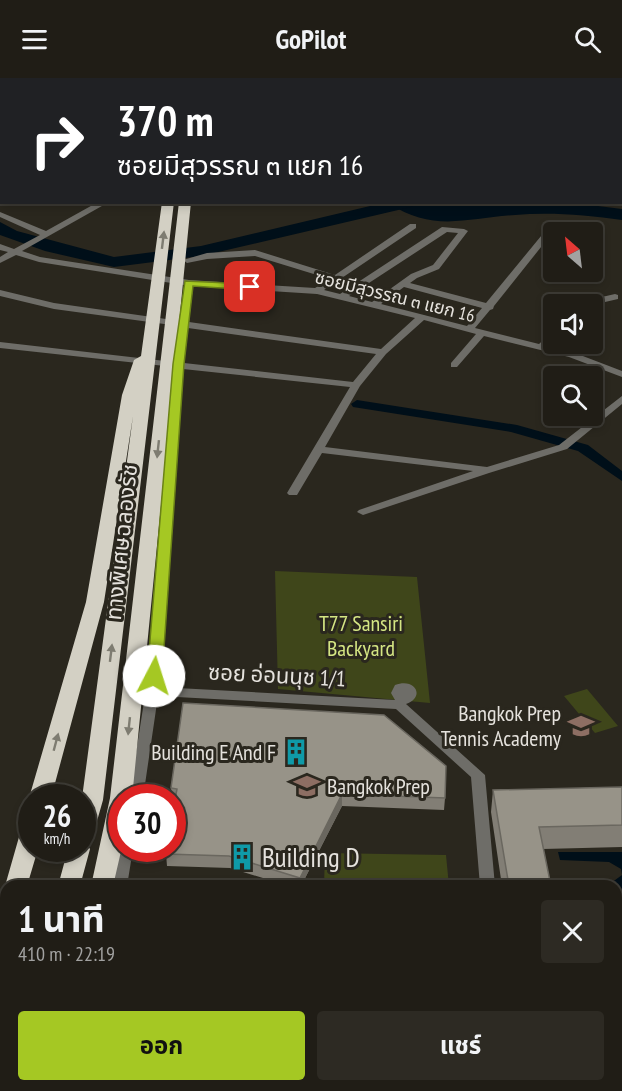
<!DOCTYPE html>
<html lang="th">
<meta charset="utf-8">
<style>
:root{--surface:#201d16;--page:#2d2a23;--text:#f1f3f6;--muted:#a2a2a1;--line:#3d3b35;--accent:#a5c823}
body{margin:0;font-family:"PT Sans Narrow","Noto Sans Thai",sans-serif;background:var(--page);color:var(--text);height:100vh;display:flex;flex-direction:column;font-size:22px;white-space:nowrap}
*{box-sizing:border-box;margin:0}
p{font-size:20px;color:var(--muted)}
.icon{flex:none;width:33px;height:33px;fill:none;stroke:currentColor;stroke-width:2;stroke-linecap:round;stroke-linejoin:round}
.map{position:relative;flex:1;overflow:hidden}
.side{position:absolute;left:0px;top:802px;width:622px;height:212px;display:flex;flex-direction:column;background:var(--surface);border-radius:18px 18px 0 0;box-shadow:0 3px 9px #0003,0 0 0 2px var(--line)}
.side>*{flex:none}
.guide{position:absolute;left:0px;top:0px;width:622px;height:126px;box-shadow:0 3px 9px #0003,0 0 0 2px var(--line);background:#202124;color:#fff;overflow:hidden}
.needle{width:39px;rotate:332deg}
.buttons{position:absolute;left:543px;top:144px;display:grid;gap:12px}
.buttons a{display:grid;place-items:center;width:60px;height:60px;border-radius:6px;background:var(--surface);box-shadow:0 3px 9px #0003,0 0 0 2px var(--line);font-size:30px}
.speed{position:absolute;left:18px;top:706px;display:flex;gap:12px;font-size:30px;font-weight:700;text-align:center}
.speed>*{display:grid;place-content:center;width:78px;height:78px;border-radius:50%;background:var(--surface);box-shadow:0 3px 9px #0003,0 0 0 2px var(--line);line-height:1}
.speed small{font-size:15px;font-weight:400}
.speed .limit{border:9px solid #d22;background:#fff;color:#111}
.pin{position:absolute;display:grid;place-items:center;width:51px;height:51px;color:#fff;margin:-26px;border-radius:12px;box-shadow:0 3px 9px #0006}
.me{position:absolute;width:66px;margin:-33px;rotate:5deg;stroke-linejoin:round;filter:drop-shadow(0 0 4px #0008)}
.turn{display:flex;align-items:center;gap:21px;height:126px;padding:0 18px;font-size:27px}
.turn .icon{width:78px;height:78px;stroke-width:2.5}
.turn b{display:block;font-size:42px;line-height:51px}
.round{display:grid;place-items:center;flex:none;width:63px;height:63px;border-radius:6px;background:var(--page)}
.headline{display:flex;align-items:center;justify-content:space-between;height:102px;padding:0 18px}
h1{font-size:36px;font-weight:700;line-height:45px}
.primary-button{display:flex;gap:12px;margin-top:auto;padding:12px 18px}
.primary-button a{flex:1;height:69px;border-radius:6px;background:var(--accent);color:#111;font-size:24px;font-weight:700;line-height:69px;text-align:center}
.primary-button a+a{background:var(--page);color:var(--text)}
header{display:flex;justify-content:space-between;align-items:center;height:78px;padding:0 18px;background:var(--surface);font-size:27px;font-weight:700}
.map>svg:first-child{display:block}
.green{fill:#3f461a}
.water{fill:#000f19}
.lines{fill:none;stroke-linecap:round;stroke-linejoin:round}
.canal{fill:#000f19;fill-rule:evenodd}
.river{fill:#000f19;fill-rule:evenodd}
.minor{fill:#6e6d68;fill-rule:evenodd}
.motorway{fill:#d3d0c4;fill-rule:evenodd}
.wall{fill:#827e75}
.shaded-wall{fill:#6a675f}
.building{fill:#979388;stroke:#6a675f;stroke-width:1.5}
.oneway{fill:#7e7c71}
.route{fill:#a5c823;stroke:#6b8217;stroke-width:1.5}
.labels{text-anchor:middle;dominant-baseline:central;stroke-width:6;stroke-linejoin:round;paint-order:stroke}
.far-street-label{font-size:18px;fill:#e5e2dd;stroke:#2a271e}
.street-label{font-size:22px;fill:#e5e2dd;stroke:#2a271e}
.park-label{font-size:22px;fill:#d4e583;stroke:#2a271e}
.poi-label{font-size:22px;fill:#e5e2dd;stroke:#2a271e;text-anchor:end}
.near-poi-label{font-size:27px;fill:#e5e2dd;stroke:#2a271e;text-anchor:start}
</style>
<header><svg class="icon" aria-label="menu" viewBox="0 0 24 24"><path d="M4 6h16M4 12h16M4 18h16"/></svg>GoPilot<svg class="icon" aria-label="search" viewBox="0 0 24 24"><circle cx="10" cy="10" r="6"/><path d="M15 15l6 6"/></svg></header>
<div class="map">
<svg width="622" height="1013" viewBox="0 0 622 1013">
<rect width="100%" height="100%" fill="#2a271e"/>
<path class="green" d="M275 493 417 499 430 625 278 611Z
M587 611 618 648 595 655 564 618Z
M325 775 446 777 449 808H324Z
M320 1008H462L463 1013H320Z"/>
<path class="water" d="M389 125H436L442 128 582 126 622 131V142C587 137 550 134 515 137 468 140 432 155 389 125Z
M558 774H622V819L617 820 616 808H607L622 797 621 791 609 784 560 782Z"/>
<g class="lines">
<path class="canal" d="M357 322 517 347 588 367 622 393V403L578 373 511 354 353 329 351 326Z"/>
<path class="river" d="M387 124H419L411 129 201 178 114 189 45 173 0 157V144L17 153 114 179 201 168Z"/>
<path class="minor" d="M19 0H26L27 2H20Z
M69 0H80L66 2Z
M316 0H325L313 2Z
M369 0H376L378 2H370Z
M384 0H390L383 2Z
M621 3H622V7H621Z
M0 52H2V58H0Z
M98 124H109L22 173 40 179 189 202 315 210 330 201 255 178 207 181 187 185 183 182 207 175 255 172 335 197 410 146H416V150L324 212 340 216 442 149 464 151 468 153 439 191 417 200 410 205 486 225 546 152 553 154 494 228 493 231 490 232 475 250 539 266 554 252V261L547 268 575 275 622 293V299L569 279 484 258 457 289H451V285L476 256 424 242 386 276 360 308 325 369 487 389 559 367 622 318V326L567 371 489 395 363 437 357 434 359 432 473 393 322 375 297 417H289L287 415 350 309 183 291 159 609 395 622 391 615 395 607C415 599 426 619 406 626L485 697 495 808H480L471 699 396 631 158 618 143 720H129L148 598 174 289 0 270V264L174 284 179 248 54 231 0 218V212L54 225 180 243 184 207 39 184 16 177 0 185V179L8 174 0 172V166L14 171 40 157 0 139V134L46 153ZM447 154 458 155 433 187 411 196 372 224 349 218ZM193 208 317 216 415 240 381 271 189 244ZM404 209 482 230 467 248 381 226ZM188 250 376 276 353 304 184 285Z
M213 124H247L243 126H217Z
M615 216 618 217V221L592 227 579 226 580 224Z
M122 767V771H133L127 808H112L119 771Z
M622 923V945L616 947V925Z
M74 1008H92L91 1013H73Z
M499 1008H517V1013H499Z
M567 1008H585L582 1013H564Z"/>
<path class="motorway" d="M166 0H176L177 2H167Z
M182 0H192V2H182Z
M162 124H174L103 722 93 757 85 764 90 771 80 808H58L68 771H82V720L133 338 104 524 51 720H32V724L29 720 86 524 122 317 134 282 141 278Z
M179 124H191L132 720H122V769L113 808H91L110 720Z
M32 744V771H38L27 808H6V811L5 808 21 752 24 746Z
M6 836V876L0 878V838Z
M6 1001V1008H29L28 1013H2Z
M47 1008H73L72 1013H46Z"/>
</g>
<path class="wall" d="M622 709V769L543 771 551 808H502L491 734 493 712Z
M171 710 445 720 444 732 342 728 301 808H289L230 790 167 788 166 776 175 723 172 722Z
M622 846V861L620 856Z
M126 1008H303V1013H126Z"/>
<path class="shaded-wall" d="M342 716V728L301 808H300V800Z"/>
<path class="building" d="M183 625 384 637 446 688 445 720 342 716 300 800 229 778 166 776 167 771H172V736L177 711 171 710Z
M622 709V747L539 749 551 808H509L493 712Z
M163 1008H303L302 1013H261Z"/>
<defs><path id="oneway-solid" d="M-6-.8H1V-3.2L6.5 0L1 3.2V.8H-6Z" transform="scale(1.5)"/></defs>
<g class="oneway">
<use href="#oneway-solid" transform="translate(163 162) rotate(-83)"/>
<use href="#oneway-solid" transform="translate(158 371) rotate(96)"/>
<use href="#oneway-solid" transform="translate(111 575) rotate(-83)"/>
<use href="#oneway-solid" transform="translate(129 648) rotate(96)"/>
<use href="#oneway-solid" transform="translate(56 664) rotate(-75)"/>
</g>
<path class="route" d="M185 203 250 206 255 209 250 212 193 208 184 286 162 598 154 603 147 598 173 286Z"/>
<defs>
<g id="school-bare" transform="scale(2.07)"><path d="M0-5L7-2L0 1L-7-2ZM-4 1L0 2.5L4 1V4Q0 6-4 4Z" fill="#8d6e63" stroke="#2a271e" stroke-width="2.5" paint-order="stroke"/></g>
<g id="building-bare" transform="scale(2.07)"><path d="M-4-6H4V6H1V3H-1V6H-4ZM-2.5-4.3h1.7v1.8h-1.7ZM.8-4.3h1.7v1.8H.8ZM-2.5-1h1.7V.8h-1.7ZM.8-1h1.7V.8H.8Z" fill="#0f9aa8" stroke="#2a271e" stroke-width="2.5" paint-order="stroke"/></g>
</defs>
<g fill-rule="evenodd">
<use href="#school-bare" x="581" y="648"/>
<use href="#building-bare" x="296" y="674"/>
<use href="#school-bare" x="307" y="708"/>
<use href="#building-bare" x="242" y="779"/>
</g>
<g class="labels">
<g class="far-street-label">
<text transform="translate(395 218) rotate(14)">ซอยมีสุวรรณ ๓ แยก 16</text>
</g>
<g class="street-label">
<text transform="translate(121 464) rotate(-84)">ทางพิเศษฉลองรัช</text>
<text transform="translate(277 597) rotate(3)">ซอย อ่อนนุช 1/1</text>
</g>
<g class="park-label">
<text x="361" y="545">T77 Sansiri<tspan x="361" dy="25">Backyard</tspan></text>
</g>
<g class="poi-label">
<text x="561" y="635">Bangkok Prep<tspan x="561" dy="25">Tennis Academy</tspan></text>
<text x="276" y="674">Building E And F</text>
<text x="327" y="708" text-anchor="start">Bangkok Prep</text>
</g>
<g class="near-poi-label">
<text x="262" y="779">Building D</text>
</g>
</g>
</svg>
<div class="buttons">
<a><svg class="needle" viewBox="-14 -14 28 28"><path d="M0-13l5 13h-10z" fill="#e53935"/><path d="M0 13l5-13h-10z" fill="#a2a2a1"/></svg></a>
<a><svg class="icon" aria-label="sound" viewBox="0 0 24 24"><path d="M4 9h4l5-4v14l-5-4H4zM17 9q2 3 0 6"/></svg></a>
<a><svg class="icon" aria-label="search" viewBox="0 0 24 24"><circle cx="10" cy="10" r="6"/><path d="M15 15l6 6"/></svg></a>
</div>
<div class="speed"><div>26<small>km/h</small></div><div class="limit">30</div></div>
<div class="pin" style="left:250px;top:209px;background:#d93025"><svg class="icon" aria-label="arrive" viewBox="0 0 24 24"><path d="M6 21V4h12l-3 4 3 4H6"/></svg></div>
<svg class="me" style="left:154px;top:598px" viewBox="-20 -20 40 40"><circle r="19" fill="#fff"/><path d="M0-13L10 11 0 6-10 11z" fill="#a5c823"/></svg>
<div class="guide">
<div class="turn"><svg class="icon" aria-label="right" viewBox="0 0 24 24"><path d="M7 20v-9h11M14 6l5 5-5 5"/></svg><div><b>370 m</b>ซอยมีสุวรรณ ๓ แยก 16</div></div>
</div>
<section class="side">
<div class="headline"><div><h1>1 นาที</h1><p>410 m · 22:19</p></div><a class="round"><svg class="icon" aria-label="close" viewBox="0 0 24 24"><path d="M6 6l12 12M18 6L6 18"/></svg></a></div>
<div class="primary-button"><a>ออก</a><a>แชร์</a></div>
</section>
</div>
